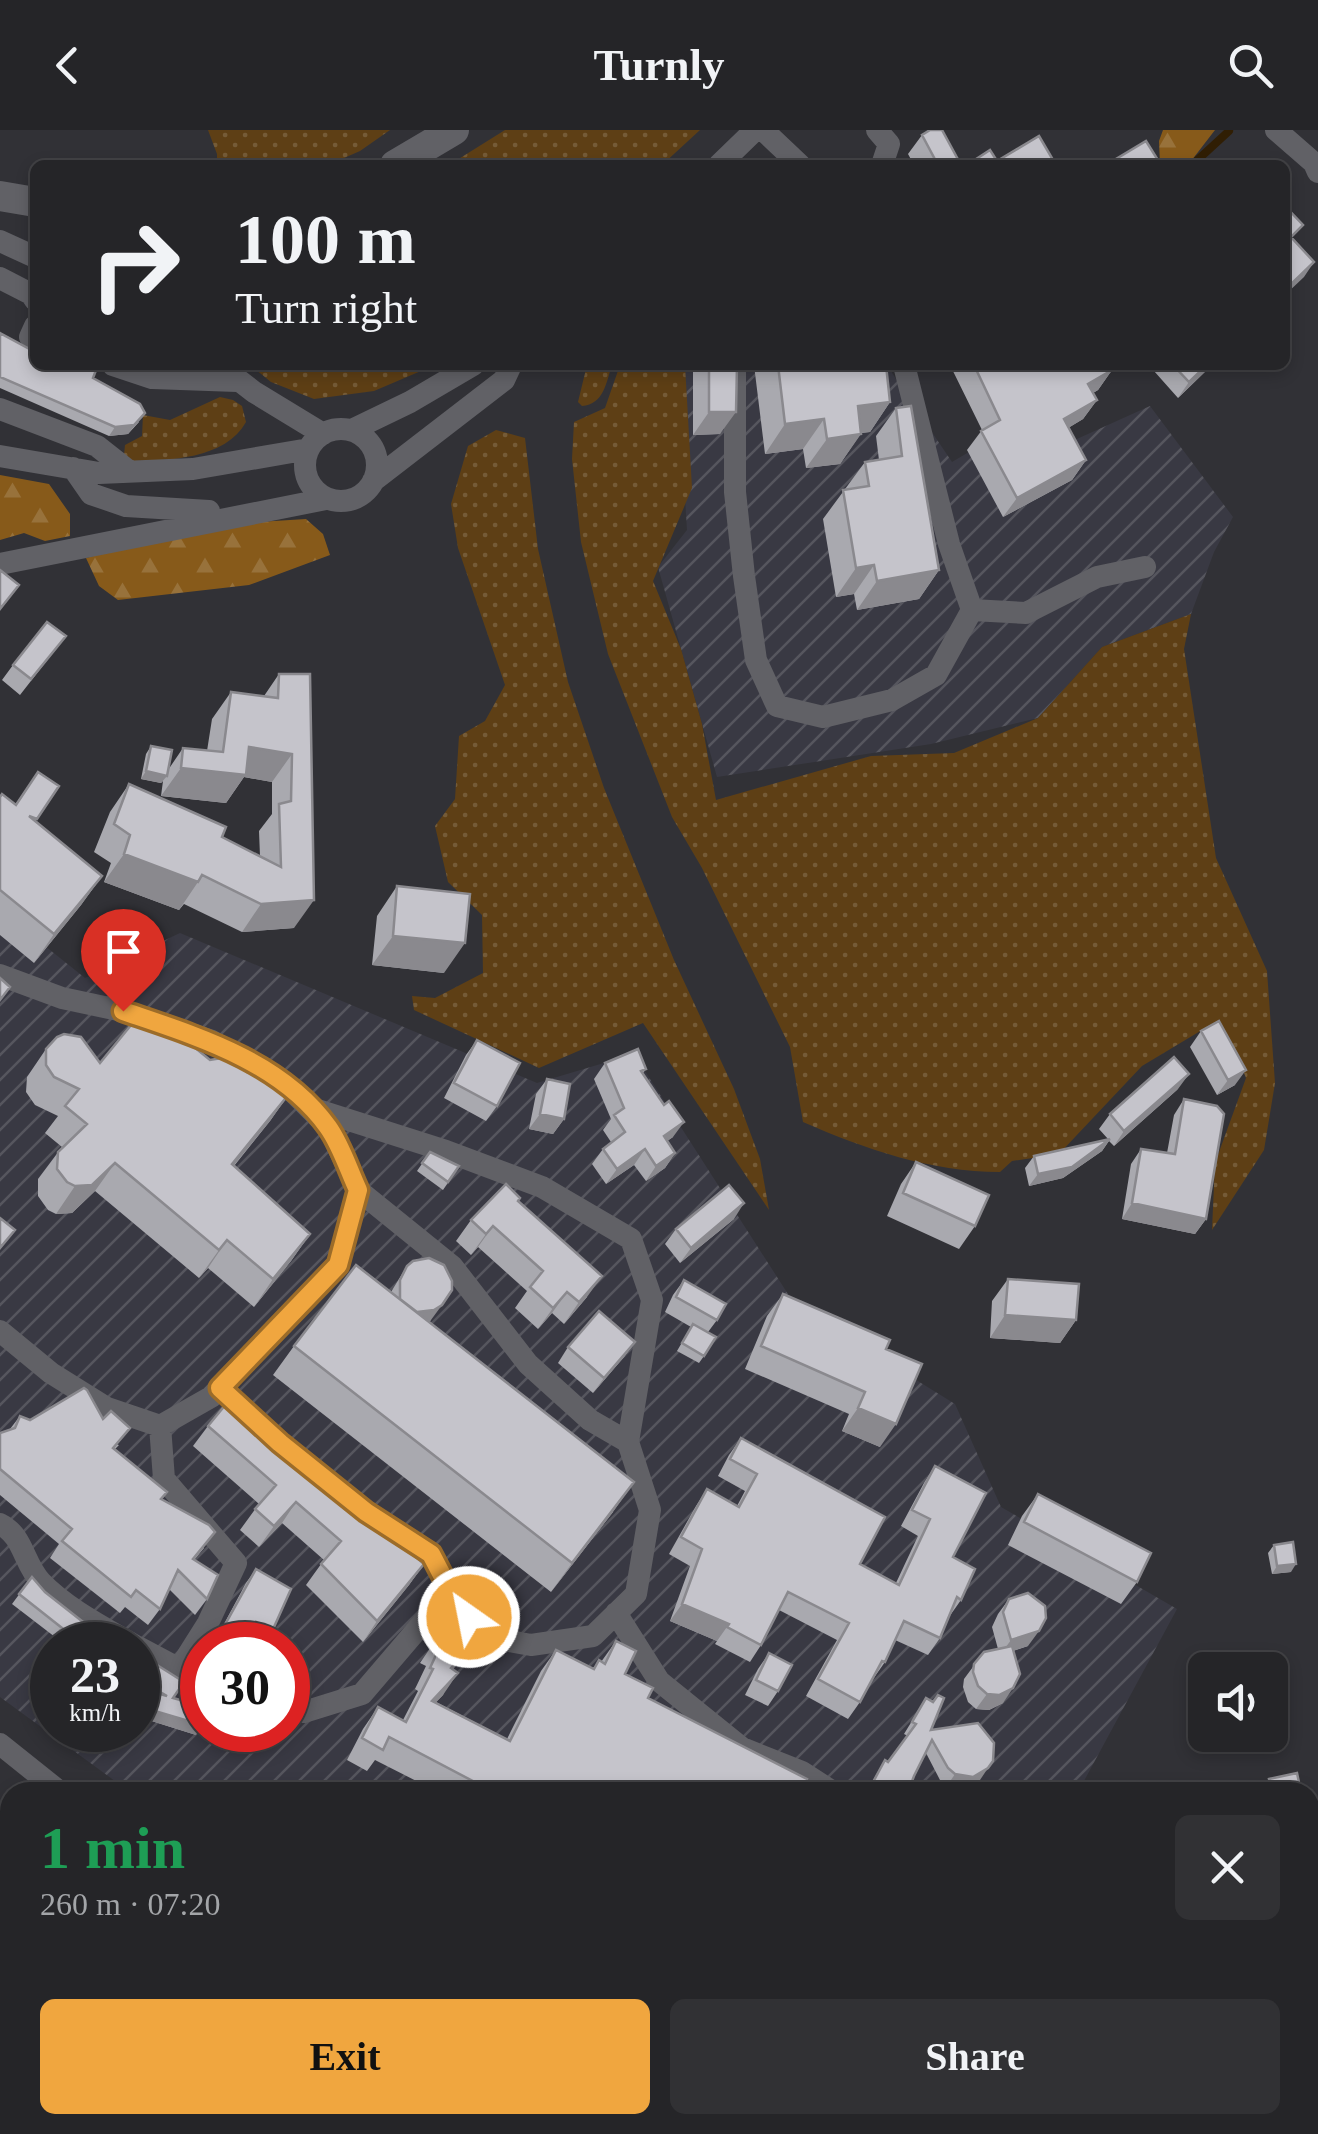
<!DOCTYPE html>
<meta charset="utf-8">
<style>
:root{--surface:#252528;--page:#313134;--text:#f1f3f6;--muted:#a3a5a8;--line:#424245;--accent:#f0a63f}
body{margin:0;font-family:"Times New Roman",serif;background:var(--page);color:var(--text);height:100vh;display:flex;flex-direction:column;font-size:38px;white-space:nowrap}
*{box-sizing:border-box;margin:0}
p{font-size:32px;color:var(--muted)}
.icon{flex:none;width:55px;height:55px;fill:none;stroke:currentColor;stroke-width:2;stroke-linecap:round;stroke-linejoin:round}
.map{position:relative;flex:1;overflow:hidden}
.sheet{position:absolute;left:0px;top:1652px;width:1320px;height:352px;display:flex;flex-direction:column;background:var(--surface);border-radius:30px 30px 0 0;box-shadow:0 5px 15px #0003,0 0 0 2px var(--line)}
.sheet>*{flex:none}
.hud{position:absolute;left:30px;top:30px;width:1260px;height:210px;border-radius:15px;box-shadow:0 5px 15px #0003,0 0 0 2px var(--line);background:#252528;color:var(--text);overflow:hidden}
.controls{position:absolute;left:1188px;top:1522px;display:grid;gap:20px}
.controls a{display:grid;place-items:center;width:100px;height:100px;border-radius:15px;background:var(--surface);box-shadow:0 5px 15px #0003,0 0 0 2px var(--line);font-size:50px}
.speed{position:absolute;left:30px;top:1492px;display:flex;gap:20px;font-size:50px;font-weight:700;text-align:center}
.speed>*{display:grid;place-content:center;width:130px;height:130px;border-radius:50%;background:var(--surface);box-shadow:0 5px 15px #0003,0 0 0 2px var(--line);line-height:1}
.speed small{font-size:25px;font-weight:400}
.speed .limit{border:15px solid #d22;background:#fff;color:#111}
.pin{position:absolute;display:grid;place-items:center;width:85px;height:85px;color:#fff;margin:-102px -42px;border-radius:50% 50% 50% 0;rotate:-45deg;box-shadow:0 0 10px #0007}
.pin .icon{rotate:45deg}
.me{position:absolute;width:110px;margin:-55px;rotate:327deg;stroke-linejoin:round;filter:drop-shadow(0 0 8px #0008)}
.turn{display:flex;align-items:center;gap:35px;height:210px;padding:0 40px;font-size:45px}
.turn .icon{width:130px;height:130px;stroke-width:2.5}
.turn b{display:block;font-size:70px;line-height:85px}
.round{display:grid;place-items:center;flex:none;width:105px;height:105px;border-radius:15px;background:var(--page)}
.headline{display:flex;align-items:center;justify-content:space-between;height:170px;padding:0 40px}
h1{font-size:60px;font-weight:800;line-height:75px;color:#1e9e55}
.button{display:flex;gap:20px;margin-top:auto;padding:20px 40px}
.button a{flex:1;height:115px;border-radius:15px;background:var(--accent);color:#111;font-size:40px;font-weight:800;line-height:115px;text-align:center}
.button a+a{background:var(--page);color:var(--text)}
header{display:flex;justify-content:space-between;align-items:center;height:130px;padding:0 40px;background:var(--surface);font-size:45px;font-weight:800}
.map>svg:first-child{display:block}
.industrial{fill:url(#industrial-furrows);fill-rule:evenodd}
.grass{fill:url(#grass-dots)}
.forest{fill:url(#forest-firs)}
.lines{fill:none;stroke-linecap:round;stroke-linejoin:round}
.stream{stroke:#301e04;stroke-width:8}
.minor{stroke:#616166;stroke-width:22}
.tertiary{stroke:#616166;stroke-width:30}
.wall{fill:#a9a9af}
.shaded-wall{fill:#8a898e}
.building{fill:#c5c4cb;stroke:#8a898e;stroke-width:2.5}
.route-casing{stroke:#9c6c29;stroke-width:25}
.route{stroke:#f0a63f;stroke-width:18}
</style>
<header><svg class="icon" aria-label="back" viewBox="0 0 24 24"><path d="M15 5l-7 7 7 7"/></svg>Turnly<svg class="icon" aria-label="search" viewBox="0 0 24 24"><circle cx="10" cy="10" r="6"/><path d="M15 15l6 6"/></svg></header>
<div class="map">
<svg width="1318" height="2004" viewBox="0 0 1318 2004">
<defs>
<pattern id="industrial-furrows" width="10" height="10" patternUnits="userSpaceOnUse" patternTransform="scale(2.5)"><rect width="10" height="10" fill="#393943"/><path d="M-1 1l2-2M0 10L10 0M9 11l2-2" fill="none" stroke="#56565e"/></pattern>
<pattern id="grass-dots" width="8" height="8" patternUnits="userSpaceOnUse" patternTransform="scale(2.5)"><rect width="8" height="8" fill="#5e3f15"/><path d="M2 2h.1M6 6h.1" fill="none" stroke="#755b37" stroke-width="1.8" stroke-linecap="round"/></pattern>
<pattern id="forest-firs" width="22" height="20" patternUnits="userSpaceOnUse" patternTransform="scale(2.5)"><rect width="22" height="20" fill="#875a1a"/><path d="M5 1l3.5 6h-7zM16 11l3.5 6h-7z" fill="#98723b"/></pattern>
</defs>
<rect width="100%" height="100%" fill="#313136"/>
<path class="industrial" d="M677 235H890L892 243 952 332 1039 281 1068 313 1150 276 1233 387 1214 422 1191 484 1102 517 1038 588 931 614 717 647 658 437 687 400Z
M0 780 85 848 180 803 537 953 634 924 795 1175 955 1274 1001 1377 1177 1479 1078 1662H130L0 1567ZM52 1515H138V1600H52ZM202 1515H288V1600H202Z
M844 1995H941L936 2004H871Z"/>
<path class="grass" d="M208 0H390L360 21 328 35H217V24Z
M505 0H700L662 35H449Z
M250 235H435L374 261 314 269 271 252Z
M587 235H612C606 253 604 274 582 276L578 272Z
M620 235H685L692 358 653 451 681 519 702 594 716 670 871 626 954 623 1038 588 1102 517 1191 484 1184 519 1216 728 1267 841 1275 953 1264 1020 1212 1100 1215 1033 1246 948 1233 915 1202 900 1142 936 1059 1024 1012 1031 1000 1042C931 1042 865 1019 803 992L790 917 702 738 672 687 608 524 581 412 572 329 574 292 605 278Z
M220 267 233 270 242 276 246 292C226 329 168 331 129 331L124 325 125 315 142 306 143 285 170 290Z
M496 300 525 308 538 419 568 552 604 658 674 830 734 959 760 1029 769 1080 643 893 539 938 414 880 412 866 435 868 483 843 482 785 448 752 435 696 455 669 459 606 485 591 505 555 458 418 451 374 468 316Z"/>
<path class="forest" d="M1163 0H1215L1188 35H1160L1159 11Z
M0 345 49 354 70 384V406L45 411 24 403 0 410Z
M306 389 323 404 330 425 249 455 118 470 99 456 86 428 209 395Z"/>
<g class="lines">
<path class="stream" d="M1192 35 1229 1"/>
<path class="minor" d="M763 0 800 35
M877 0 889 14 882 35
M1276 0 1314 33 1318 42
M719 35 755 0
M0 111 35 127
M0 148 31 164 35 170
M35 196 30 207 35 209
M113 235 152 248 237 251
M735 235V362L744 446 756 530 777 576 823 587 892 570 936 545 972 480
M904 235 949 414 972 480 1026 483 1097 447 1145 437
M227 241 254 262 323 304
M0 279 97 316 130 342
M305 335a36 36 0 1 1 72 0a36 36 0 1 1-72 0Z
M352 300 410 272 473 235
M0 326 99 343 193 339 309 319
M73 338 91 364 126 376 209 381
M373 351 504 250 511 235
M0 434 326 369
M0 845 62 868 123 881 212 911 281 950 329 998 358 1060 338 1135 211 1267 160 1296 107 1278 51 1243 0 1201
M358 1060 452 1136 528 1234 590 1290 628 1312
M220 1258 265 1299
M160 1296 164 1349 236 1433 208 1493 179 1539
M301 1330 365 1382 431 1425 454 1468 483 1506 531 1515 593 1506 636 1464 650 1380 628 1312 652 1170 631 1109 542 1057 446 1021 308 977
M0 1394C24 1406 23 1433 41 1452 66 1478 103 1497 134 1515
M616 1483 659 1551 742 1618 802 1642 833 1662
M138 1517 202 1551
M288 1578 304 1582 362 1564 450 1461
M0 1614 60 1662
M431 1995 440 2004"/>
<path class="tertiary" d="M395 35 454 0
M0 66 35 72"/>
</g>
<path class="wall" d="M922 5 961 35H914L908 24Z
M0 203 35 235 93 248 139 292 128 304 109 306 0 258Z
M693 235H737L720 304 693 305Z
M754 235H886L890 272 870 302 861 303 840 334 806 338 803 319 765 324Z
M950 235H1109L1112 240 1098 260 1093 263 1097 270 1083 289 1068 298 1086 330 1072 350 1003 387 967 320 982 300Z
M1158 235H1212L1178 268 1154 241Z
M896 278 939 440 919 469 857 480 854 464 836 467 823 389 865 332 879 330 876 306Z
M66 506 20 565 2 550 13 535Z
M279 544H310L294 798 242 802 184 774 179 780 104 752 111 733 94 722 110 682 129 654 222 707 260 726 259 701 272 684V652L244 647 226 673 161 666 163 651 161 653 141 649 146 624 151 616 168 640 183 618 207 621 212 589 231 562 264 566Z
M38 642 36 692 102 746 81 775 34 833 0 805V667L15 675Z
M397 756 444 843 372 835 377 786Z
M142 894 210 930 247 942 289 964 270 991 234 1036 310 1104 291 1131 254 1177 208 1138 199 1148 95 1061 72 1083 56 1084 48 1080 38 1066V1049L62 1017 45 1003 58 986 35 975 26 962 27 947 46 919 100 933Z
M1201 901 1235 955 1217 965 1190 917Z
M477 910 497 976 486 991 444 968 466 925Z
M605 933 646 939 643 943 673 1007 667 1011 675 1023 665 1038 646 1051 634 1035 606 1054 592 1034 603 1019 611 1012 603 1000 611 989 594 949Z
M547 949 564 989 553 1004 529 999 536 964Z
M1178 959 1114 1016 1109 1011 1102 1021 1063 1048 1029 1056 1025 1038 1034 1026 1108 1009 1099 999 1110 984Z
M1184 969 1206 1089 1195 1104 1122 1089 1131 1034 1141 1019 1167 1023 1174 985Z
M430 1022 459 1036 443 1060 417 1041Z
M916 1032 975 1096 959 1119 887 1086 901 1054Z
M518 1071 587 1167 564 1194 552 1183 538 1199 515 1178 527 1161 478 1117 471 1125 456 1111 471 1090Z
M734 1089 680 1133 665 1114 676 1099Z
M407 1136 431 1190 429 1192 613 1382 551 1462 273 1245 294 1216 391 1162Z
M1008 1149 1076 1190 1060 1213 990 1208 992 1171Z
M684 1150 717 1190 708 1202 704 1226 699 1233 677 1221 691 1197 665 1182 673 1165Z
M783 1164 886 1219 880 1317 842 1301 849 1284 745 1239 767 1186Z
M635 1212 624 1227 593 1263 558 1233 568 1217Z
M20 1286 30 1290 119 1315 114 1320 162 1369 204 1418 194 1430 207 1469 195 1485 169 1459 160 1479 148 1495 125 1477 120 1483 50 1428 59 1414 0 1365V1303L10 1299Z
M208 1296 424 1434 409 1455 363 1512 306 1455 324 1430 282 1393 259 1417 240 1400 259 1374 193 1316Z
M741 1308 860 1434 896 1453 918 1406 901 1396 924 1353 935 1336 961 1470 949 1487 940 1508 928 1525 895 1510 885 1532 873 1549 860 1572 848 1589 806 1566 837 1510 779 1480 761 1515 750 1532 715 1514 717 1511 670 1491 690 1436 669 1424 696 1376 707 1359 737 1376 745 1361 718 1346 729 1325Z
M1038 1364 1137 1452 1121 1474 1008 1415 1022 1386Z
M1274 1415 1291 1442 1272 1444 1268 1423Z
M256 1439 266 1515H214L219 1509 217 1507 246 1453Z
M32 1447 45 1462 106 1510 125 1515H53L50 1513 55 1507 12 1474Z
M1009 1469 1028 1516 1013 1521 1003 1573 989 1580 976 1579 968 1572 963 1557 964 1549 984 1522 998 1519 992 1497 998 1484Z
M435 1511 472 1516 453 1539 443 1565 436 1572 507 1609 541 1541 556 1520 593 1539 599 1530 601 1532 616 1511 625 1544 648 1568 800 1662H438L375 1630 367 1641 347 1630 363 1599 378 1577 403 1590 418 1561 415 1559 426 1536 420 1533Z
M138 1523 173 1568 196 1605 142 1588 149 1569 138 1562Z
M769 1523 778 1561 768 1576 745 1565 758 1539Z
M926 1568 931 1600 980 1650 965 1659 947 1656 940 1650 926 1623 914 1646 908 1662H866L885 1630 888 1632 908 1606 904 1604Z
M1269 1649 1301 1662H1260Z"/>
<path class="shaded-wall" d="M1314 132 1304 147 1285 165V160Z
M1207 235H1212L1178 268 1189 252Z
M1112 240 1098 260 1074 274 1088 254Z
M1097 270 1083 289 1050 309 1064 289Z
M890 272 870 302 837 305 858 276Z
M709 282H736L720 304 693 305Z
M145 283 128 304 109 306 115 297Z
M824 289 803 319 765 324 785 294Z
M861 304 840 334 806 338 827 309Z
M1086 330 1072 350 1003 387 1017 368Z
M874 435 854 464 836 467 856 438Z
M939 440 919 469 857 480 877 451Z
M249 617 292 624 272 652 244 647 226 673 161 666 181 638Z
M146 641 167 646 161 653 141 649Z
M124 724 198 752 179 780 104 752Z
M102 746 81 775 34 833 54 804Z
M314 770 294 798 242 802 261 774Z
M393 806 465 813 444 843 372 835Z
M1246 940 1235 955 1217 965 1228 950Z
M1189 944 1178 959 1114 1016 1124 1001Z
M289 964 270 991 212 1062 232 1034Z
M540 984 564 989 553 1004 529 999Z
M684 992 673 1007 653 1021 664 1006Z
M1110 1009 1102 1021 1063 1048 1029 1056 1038 1044Z
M645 1019 634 1035 606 1054 617 1039Z
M675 1023 665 1038 646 1051 656 1036Z
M115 1033 95 1061 72 1083 56 1084 75 1056Z
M744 1073 734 1089 680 1133 691 1118Z
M1132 1073 1206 1089 1195 1104 1122 1089Z
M493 1096 478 1117 471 1125 486 1104Z
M310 1104 291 1131 254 1177 273 1149Z
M227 1110 208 1138 199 1148 219 1120Z
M602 1146 587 1167 564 1194 579 1172Z
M567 1162 552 1183 538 1199 553 1178Z
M442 1175 431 1190 424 1195 400 1184Z
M1005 1185 1076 1190 1060 1213 990 1208Z
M635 1212 624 1227 593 1263 604 1248Z
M858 1278 896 1294 880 1317 842 1301Z
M634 1352 613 1382 551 1462 572 1433Z
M296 1372 282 1393 259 1417 274 1396Z
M424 1434 409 1455 363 1512 377 1491Z
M1296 1434 1291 1442 1272 1444 1277 1436Z
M682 1474 729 1494 717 1511 670 1491Z
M488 1494 472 1516 436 1560 451 1538Z
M1039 1501 1028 1516 1000 1525 1011 1510Z
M458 1543 443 1565 417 1592 432 1571Z
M1013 1558 1003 1573 989 1580 976 1579 987 1564Z
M148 1579 202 1595 196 1605 142 1588Z
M988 1638 980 1650 965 1659 947 1656 955 1644Z"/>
<path class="building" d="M930 0H942L961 35H938L922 5Z
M1039 6 1056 35H967L990 20 997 31Z
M1146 11 1161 35H1106Z
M1285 76 1303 95 1291 107 1314 132 1285 160Z
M0 203 35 222V235H98L93 248 140 274 145 283 134 295 115 297 0 247Z
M709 235H737L736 282H709Z
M778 235H886L890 272 858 276 861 304 827 309 824 289 785 294Z
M974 235H1109L1112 240 1088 254 1097 270 1064 289 1086 330 1017 368 981 301 1000 290Z
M1173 235H1207L1189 252Z
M911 276 939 440 877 451 874 435 856 438 843 360 869 356 865 332 902 326 896 278Z
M0 440 19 455 0 479Z
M47 492 66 506 31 549 13 535Z
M279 544H310L314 770 261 774 202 745 198 752 124 724 130 705 114 694 129 654 226 697 222 707 281 737 279 674 291 671 292 624 249 617 246 645 181 638 183 618 223 622 231 562 278 568Z
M151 616 172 620 167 646 146 641Z
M38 642 59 656 37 689 29 686 102 746 54 804 0 760V667L2 664 16 675Z
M397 756 470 764 465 813 393 806Z
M0 848 10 857 0 870Z
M151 882 210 930 228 927 247 942 254 934 289 964 232 1034 310 1104 273 1149 227 1110 219 1120 115 1033 92 1055 75 1056 67 1052 57 1039 58 1022 87 994 65 976 79 959 54 947 46 935V919L57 907 64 904 81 907 100 933 136 889 142 894Z
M1219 891 1246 940 1228 950 1201 901Z
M477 910 520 933 497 976 454 953Z
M638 919 646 939 641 941 664 975 669 971 684 992 664 1006 675 1023 656 1036 645 1019 617 1039 603 1019 625 1002 614 985 624 978 605 933Z
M1174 927 1189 944 1124 1001 1110 984Z
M547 949 570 954 564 989 540 984Z
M1184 969 1217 976 1224 984 1206 1089 1132 1073 1141 1019 1175 1024Z
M1110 1009 1072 1037 1038 1044 1034 1026Z
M430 1022 459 1036 448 1052 422 1033Z
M916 1032 989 1065 975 1096 903 1063Z
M506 1054 520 1068 518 1071 602 1146 579 1172 567 1162 553 1178 530 1157 543 1141 493 1096 486 1104 471 1090Z
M729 1055 744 1073 691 1118 676 1099Z
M0 1088 15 1100 0 1118Z
M429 1128 444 1135 452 1151V1160L442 1175 434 1180 417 1182 400 1169V1150L407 1136 413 1131Z
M356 1135 634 1352 572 1433 294 1216Z
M1008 1149 1079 1154 1076 1190 1005 1185Z
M684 1150 726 1174 717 1190 676 1167Z
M783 1164 890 1210 886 1219 922 1234 896 1294 858 1278 865 1262 761 1216Z
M599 1181 635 1212 604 1248 568 1217Z
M693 1194 716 1207 704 1226 682 1213Z
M84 1258 87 1260 103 1289 111 1281 130 1298 113 1318 167 1362 161 1369 209 1395 215 1402 193 1429 218 1445 207 1469 178 1440 160 1479 136 1460 131 1467 62 1411 72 1399 0 1339V1303L15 1298 20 1286 30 1290Z
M231 1268 424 1434 377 1491 321 1434 341 1411 296 1372 274 1396 255 1379 276 1355 208 1296Z
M741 1308 885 1387 860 1434 899 1455 930 1389 912 1380 935 1336 986 1363 953 1427 975 1439 961 1470 957 1467 940 1508 904 1491 885 1532 882 1531 860 1572 818 1549 849 1493 788 1462 761 1515 727 1497 729 1494 682 1474 702 1419 681 1407 707 1359 739 1377 757 1344 730 1329Z
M1038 1364 1151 1423 1137 1452 1024 1392Z
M1293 1412 1296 1434 1277 1436 1274 1415Z
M256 1439 291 1459 266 1515H221L216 1512 229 1496 226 1493Z
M32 1447 45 1462 106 1510 110 1505 125 1515H71L57 1504 62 1498 19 1464Z
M1028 1463 1045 1476 1046 1488 1039 1501 1011 1510 1003 1482 1009 1469Z
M469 1477 488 1494 451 1538 458 1543 432 1571 510 1611 556 1520 594 1539 599 1530 605 1534 616 1511 636 1521 625 1544 653 1558 648 1568 807 1649 800 1662H487L488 1659 389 1607 383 1620 362 1608 378 1577 406 1592 433 1539 430 1538 441 1514 435 1511Z
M1012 1516 1020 1544 1013 1558 999 1565 987 1564 978 1556 973 1542 974 1534 984 1522Z
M138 1523 184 1552 173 1568 202 1576V1595L148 1579 153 1562 167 1566 138 1549Z
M769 1523 792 1535 778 1561 756 1550Z
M1260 1535 1272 1539 1277 1551 1274 1560 1270 1562V1540H1250Z
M938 1565 944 1568 931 1600 978 1593 994 1613 993 1631 988 1638 973 1647 955 1644 948 1638 932 1610 914 1646 908 1662H888L872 1654 885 1630 888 1632 916 1594 912 1592 926 1568 933 1572Z
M1297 1643 1301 1662H1272L1269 1649Z"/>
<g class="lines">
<g class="route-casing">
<path id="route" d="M123 881C196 906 281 931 328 997 341 1015 349 1041 358 1060L338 1135 220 1258 280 1313 366 1382 431 1424 454 1468 469 1487"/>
</g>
<use href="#route" class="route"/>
</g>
</svg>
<div class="controls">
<a><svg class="icon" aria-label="sound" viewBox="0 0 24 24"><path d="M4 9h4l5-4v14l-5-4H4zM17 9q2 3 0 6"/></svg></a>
</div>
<div class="speed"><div>23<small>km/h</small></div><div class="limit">30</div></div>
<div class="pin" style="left:123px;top:881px;background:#d93025"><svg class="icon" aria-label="arrive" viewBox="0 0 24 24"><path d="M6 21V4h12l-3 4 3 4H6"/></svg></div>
<svg class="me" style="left:469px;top:1487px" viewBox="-20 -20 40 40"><circle r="17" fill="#f0a63f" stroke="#fff" stroke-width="3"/><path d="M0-11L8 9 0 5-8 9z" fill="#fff"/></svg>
<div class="hud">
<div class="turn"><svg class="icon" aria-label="right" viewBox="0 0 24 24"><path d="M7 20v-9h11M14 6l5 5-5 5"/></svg><div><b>100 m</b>Turn right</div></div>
</div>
<section class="sheet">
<div class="headline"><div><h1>1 min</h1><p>260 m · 07:20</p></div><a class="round"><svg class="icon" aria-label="close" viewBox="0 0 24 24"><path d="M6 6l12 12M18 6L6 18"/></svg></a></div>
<div class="button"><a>Exit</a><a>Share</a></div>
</section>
</div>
